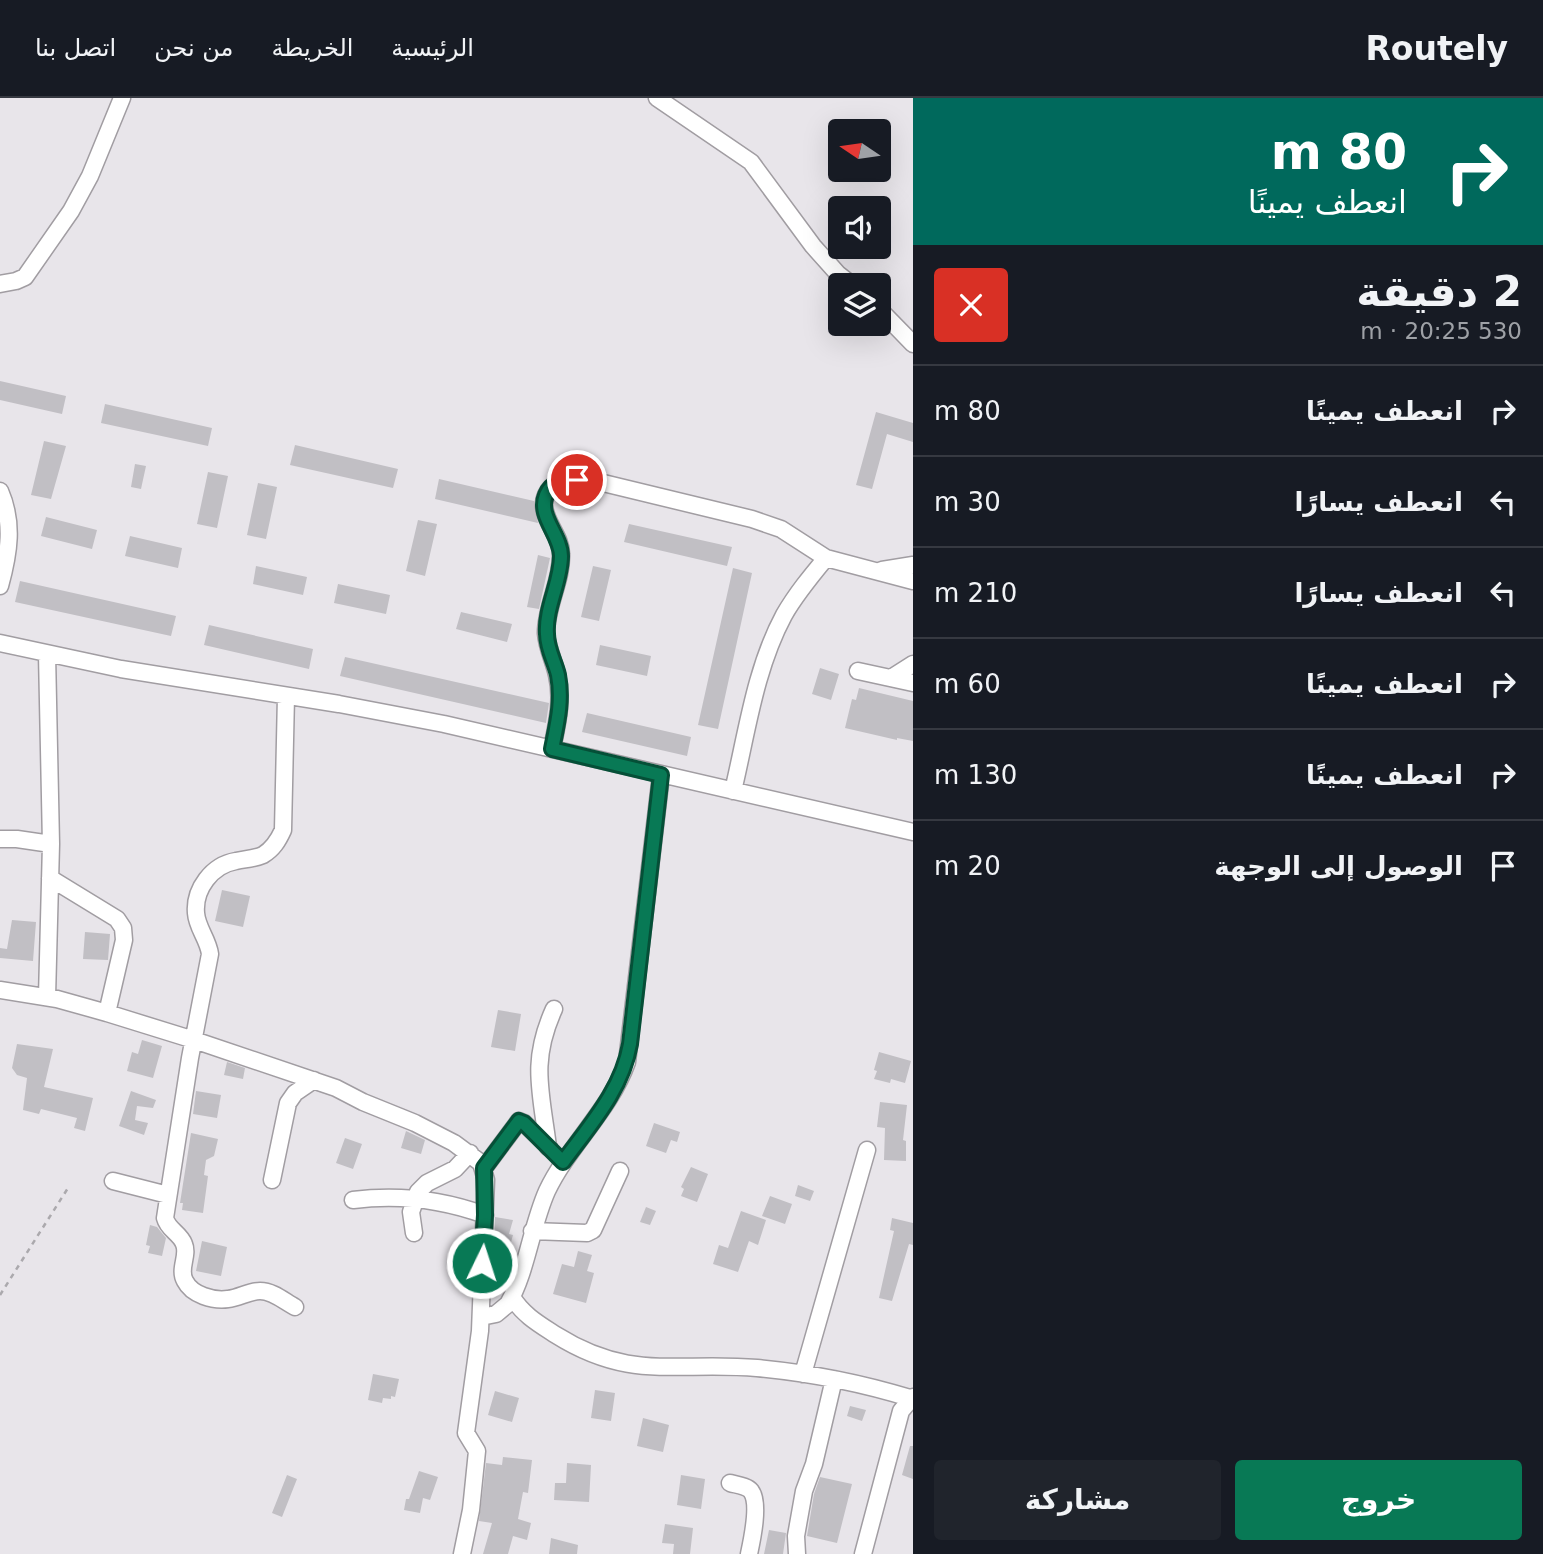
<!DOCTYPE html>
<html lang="ar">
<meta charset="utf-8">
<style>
:root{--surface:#171b24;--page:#20242c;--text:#f1f3f6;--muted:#9ea1a6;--line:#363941;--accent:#087955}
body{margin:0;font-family:"DejaVu Sans",Vazirmatn,sans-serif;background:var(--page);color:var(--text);direction:rtl;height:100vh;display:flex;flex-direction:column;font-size:26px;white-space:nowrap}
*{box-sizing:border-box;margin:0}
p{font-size:23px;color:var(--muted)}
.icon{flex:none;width:38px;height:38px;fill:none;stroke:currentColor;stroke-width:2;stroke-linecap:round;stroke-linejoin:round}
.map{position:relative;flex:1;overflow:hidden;direction:ltr}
.side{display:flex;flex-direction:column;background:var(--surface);width:630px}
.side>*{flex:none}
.guide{background:#00695c;color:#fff;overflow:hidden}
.needle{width:46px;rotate:283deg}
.fabs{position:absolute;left:828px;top:21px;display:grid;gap:14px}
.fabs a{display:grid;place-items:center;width:63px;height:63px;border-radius:7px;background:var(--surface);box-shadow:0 7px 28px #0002;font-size:35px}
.pin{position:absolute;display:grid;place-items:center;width:60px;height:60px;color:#fff;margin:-30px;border:4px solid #fff;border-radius:50%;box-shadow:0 2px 7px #0007}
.me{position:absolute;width:77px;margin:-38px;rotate:4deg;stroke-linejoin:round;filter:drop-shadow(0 0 5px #0008)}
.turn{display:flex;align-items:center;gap:24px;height:147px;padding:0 21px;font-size:32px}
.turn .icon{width:91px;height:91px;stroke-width:2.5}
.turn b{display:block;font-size:49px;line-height:60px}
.round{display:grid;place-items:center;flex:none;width:74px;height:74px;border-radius:7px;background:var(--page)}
.overview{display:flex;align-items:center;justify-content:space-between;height:119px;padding:0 21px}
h1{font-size:42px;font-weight:800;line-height:52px}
.primary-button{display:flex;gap:14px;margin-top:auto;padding:14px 21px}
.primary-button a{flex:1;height:80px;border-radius:7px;background:var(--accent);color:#fff;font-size:28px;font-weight:800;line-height:80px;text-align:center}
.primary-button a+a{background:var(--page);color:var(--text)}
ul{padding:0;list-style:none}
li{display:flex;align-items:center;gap:21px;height:91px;padding:0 21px;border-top:2px solid var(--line)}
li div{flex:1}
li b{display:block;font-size:26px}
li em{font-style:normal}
header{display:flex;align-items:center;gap:42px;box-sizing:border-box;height:98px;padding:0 35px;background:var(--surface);border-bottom:2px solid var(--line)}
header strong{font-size:33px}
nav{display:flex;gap:38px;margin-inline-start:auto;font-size:24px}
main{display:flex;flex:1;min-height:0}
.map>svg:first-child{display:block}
.building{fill:#c1bfc4}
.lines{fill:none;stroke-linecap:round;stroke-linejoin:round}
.minor-casing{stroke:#a19da2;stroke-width:19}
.path{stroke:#aba9ad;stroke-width:2.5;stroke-dasharray:5 5;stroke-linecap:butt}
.minor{stroke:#fff;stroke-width:16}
.route-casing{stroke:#054f37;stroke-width:18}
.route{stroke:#087955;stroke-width:12}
</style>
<header>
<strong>Routely</strong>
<nav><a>الرئيسية</a><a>الخريطة</a><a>من نحن</a><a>اتصل بنا</a></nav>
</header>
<main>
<section class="side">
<div class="guide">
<div class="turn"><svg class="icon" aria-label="right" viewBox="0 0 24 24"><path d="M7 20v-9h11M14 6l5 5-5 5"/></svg><div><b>80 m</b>انعطف يمينًا</div></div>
</div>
<div class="overview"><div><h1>2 دقيقة</h1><p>530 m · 20:25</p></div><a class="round" style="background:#d93025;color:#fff"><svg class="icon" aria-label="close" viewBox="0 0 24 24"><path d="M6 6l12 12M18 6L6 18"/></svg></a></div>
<ul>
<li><svg class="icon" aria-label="right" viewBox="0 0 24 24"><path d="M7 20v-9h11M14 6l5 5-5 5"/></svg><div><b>انعطف يمينًا</b></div><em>80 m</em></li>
<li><svg class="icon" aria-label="left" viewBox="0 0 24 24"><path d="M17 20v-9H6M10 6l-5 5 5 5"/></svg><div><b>انعطف يسارًا</b></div><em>30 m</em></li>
<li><svg class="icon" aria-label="left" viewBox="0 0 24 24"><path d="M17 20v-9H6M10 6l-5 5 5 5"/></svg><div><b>انعطف يسارًا</b></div><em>210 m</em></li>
<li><svg class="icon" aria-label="right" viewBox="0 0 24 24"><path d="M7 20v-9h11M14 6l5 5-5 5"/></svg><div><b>انعطف يمينًا</b></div><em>60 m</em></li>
<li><svg class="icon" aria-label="right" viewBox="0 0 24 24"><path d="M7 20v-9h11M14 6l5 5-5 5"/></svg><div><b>انعطف يمينًا</b></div><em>130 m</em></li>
<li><svg class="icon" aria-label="arrive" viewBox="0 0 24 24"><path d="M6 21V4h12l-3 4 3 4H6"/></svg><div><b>الوصول إلى الوجهة</b></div><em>20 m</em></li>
</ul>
<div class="primary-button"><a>خروج</a><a>مشاركة</a></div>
</section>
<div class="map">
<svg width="913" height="1456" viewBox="0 0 913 1456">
<rect width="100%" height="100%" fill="#e8e5ea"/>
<path class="building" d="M0 283 66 298 62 316 0 302Z
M105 306 212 330 208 348 101 325Z
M876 314 913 325V344L887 336 872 391 856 387Z
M44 343 66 348 51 401 31 397Z
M295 347 398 371 393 390 290 367Z
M135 366 146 368 141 391 131 389Z
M208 374 228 378 217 430 197 426Z
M439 381 534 403 538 425 435 401Z
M258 385 277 389 266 441 247 437Z
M46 419 97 432 92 451 41 438Z
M418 422 437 426 425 478 406 473Z
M629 426 732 449 727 468 624 444Z
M130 438 182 450 178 470 125 458Z
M538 457 550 460 539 511 527 509Z
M256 468 307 479 303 497 253 486Z
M593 468 611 472 599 523 581 519Z
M733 470 752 475 718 631 698 627Z
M20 483 176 518 171 538 15 504Z
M338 486 390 497 386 516 334 505Z
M461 514 512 526 507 544 456 531Z
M209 527 313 551 309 571 204 547Z
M600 547 651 558 647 578 596 567Z
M345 559 549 605 546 625 340 578Z
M820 570 839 576 831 602 812 596Z
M859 590 913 603V643L897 640V642L845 630 852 601 856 602Z
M587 615 691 639 687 658 582 634Z
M222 792 250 798 243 829 215 823Z
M12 822 36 824 33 863 0 860V850L7 851Z
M85 834 110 836 108 862 83 861Z
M498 912 521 916 515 953 491 949Z
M142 942 162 948 153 980 127 973 132 954 138 956Z
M17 946 53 951 44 989 93 1000 85 1033 74 1030 77 1020 41 1011 39 1016 23 1012 27 980 17 977 12 970Z
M879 954 911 963 905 985 891 981 890 985 874 981 877 973 874 972Z
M227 964 245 970 243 981 224 977Z
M131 993 156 1002 153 1010 137 1008 135 1022 148 1025 144 1037 119 1028Z
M196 993 221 997 217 1020 193 1016Z
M880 1004 907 1007 903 1042 906 1043V1063L884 1062 885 1030 877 1029Z
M654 1025 680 1034 677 1044 671 1042 666 1055 646 1048Z
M406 1033 425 1042 421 1056 401 1050Z
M191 1035 218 1041 214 1058 206 1062 204 1077 208 1078 203 1115 182 1112 183 1105H180Z
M345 1040 362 1046 353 1071 336 1065Z
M691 1069 708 1076 697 1104 681 1098 684 1091 681 1089Z
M798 1087 814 1093 810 1103 795 1098Z
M770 1098 792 1106 785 1126 762 1118Z
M646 1109 656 1113 650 1127 640 1124Z
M741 1113 766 1122 758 1147 749 1143 738 1174 713 1166 719 1147 728 1150Z
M495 1119 513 1122 509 1136 513 1137 507 1159 494 1155Z
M892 1120 913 1125V1147L909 1146 892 1203 879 1200 894 1133 890 1132Z
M150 1127 157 1129 166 1140 162 1158 148 1155 150 1148 146 1147Z
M202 1143 227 1149 221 1178 196 1173Z
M578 1153 592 1157 587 1173 594 1175 586 1205 553 1196 562 1166 574 1169Z
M373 1276 399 1281 395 1299 391 1298V1301L383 1300 382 1305 368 1302Z
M595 1292 615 1295 611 1323 591 1320Z
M495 1293 519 1300 512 1324 488 1317Z
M850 1308 866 1312 862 1323 847 1318Z
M643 1320 669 1327 663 1354 637 1348Z
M910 1348H913V1381L902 1377Z
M503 1359 532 1362 528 1395 523 1394 518 1421 531 1425 527 1442 513 1438 508 1456H483L492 1425 479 1423 486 1365 502 1367Z
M567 1365 591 1367 589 1404 554 1402 555 1385H566Z
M419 1373 438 1379 430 1402 423 1400 420 1415 404 1412 406 1401H409Z
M287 1377 297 1381 282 1419 272 1415Z
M681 1377 705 1381 701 1411 677 1407Z
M820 1379 852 1386 837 1445 807 1438 814 1396Z
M665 1426 693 1430 690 1456H673L674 1446 662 1445Z
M769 1432 786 1435 783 1456H764Z
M551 1440 578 1447 577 1456H549Z"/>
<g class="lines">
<g class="minor-casing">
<path id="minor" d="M657 0 751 64 813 148 838 176 852 187
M0 186 16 183 25 179 71 113 90 78 122 0
M878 210 913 246
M0 393C14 425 9 455 0 488
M882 472 913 467
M0 545 121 571 339 606 444 626 913 734
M858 573 913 585
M891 580 913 566
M286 598 283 732C278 743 273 751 263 757 254 761 245 761 236 763 212 767 194 791 196 815 197 830 208 841 210 856L190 960 165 1120C168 1132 180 1135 184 1146 189 1158 178 1171 185 1183 192 1197 213 1203 228 1201 239 1200 249 1193 260 1193 273 1193 284 1203 295 1209
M552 651C557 626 563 602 557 577 554 563 547 550 546 535 546 508 562 482 561 456 561 437 543 423 544 405 545 395 550 389 558 384L595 383 752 421 781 431 826 460 913 483
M733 693C747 634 755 571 784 517 796 496 811 478 826 460
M0 741H17L51 746
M50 780 117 821 123 830 124 842 107 915
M0 892 57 901 107 915 194 942 336 990 363 1004 415 1025 454 1045 481 1065 486 1082 480 1233 466 1335 477 1353 471 1412 462 1456
M47 899 51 746 47 556
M548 1049C541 993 530 964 554 911
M484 1070 519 1023 524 1025 549 1049
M272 1082 288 1005 295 995 314 982
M113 1083 168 1097
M353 1102C399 1096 441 1101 485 1117
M532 1133 587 1135 593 1132 620 1073
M414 1135 411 1114 418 1094 427 1085 455 1071 470 1055
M512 1199C523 1217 539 1226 556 1237 631 1284 676 1263 757 1270 810 1275 862 1285 913 1301
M481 1219 496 1216 508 1206C527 1173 531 1129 547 1093 569 1047 610 1012 627 964L661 677
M803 1276 867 1052
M730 1385C737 1387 747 1388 751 1393 760 1405 752 1442 749 1456
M797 1456 796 1438 804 1393 814 1366 834 1281
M863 1456 901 1313 913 1299"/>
</g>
<path class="path" d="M0 1197 68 1090"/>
<use href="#minor" class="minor"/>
</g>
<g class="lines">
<g class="route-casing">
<path id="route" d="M482 1165 485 1117 484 1070 519 1023 524 1025 563 1064C590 1027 622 992 630 946L661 677 552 651C557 626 563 603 558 577 555 564 547 551 547 536 545 510 561 484 561 458 561 437 537 418 546 397 552 383 563 383 577 382"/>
</g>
<use href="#route" class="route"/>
</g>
</svg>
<div class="fabs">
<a><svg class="needle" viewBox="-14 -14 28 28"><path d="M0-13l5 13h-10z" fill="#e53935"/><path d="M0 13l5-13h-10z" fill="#9ea1a6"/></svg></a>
<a><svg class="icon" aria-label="sound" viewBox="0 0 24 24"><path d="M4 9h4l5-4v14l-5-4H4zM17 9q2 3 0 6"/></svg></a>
<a><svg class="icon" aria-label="layers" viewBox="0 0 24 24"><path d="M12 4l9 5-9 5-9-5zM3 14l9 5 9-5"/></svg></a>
</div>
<div class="pin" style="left:577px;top:382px;background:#d93025"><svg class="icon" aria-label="arrive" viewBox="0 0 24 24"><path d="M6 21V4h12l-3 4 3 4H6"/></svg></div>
<svg class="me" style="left:482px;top:1165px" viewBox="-20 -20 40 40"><circle r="17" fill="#087955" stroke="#fff" stroke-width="3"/><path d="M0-11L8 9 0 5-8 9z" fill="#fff"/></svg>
</div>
</main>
